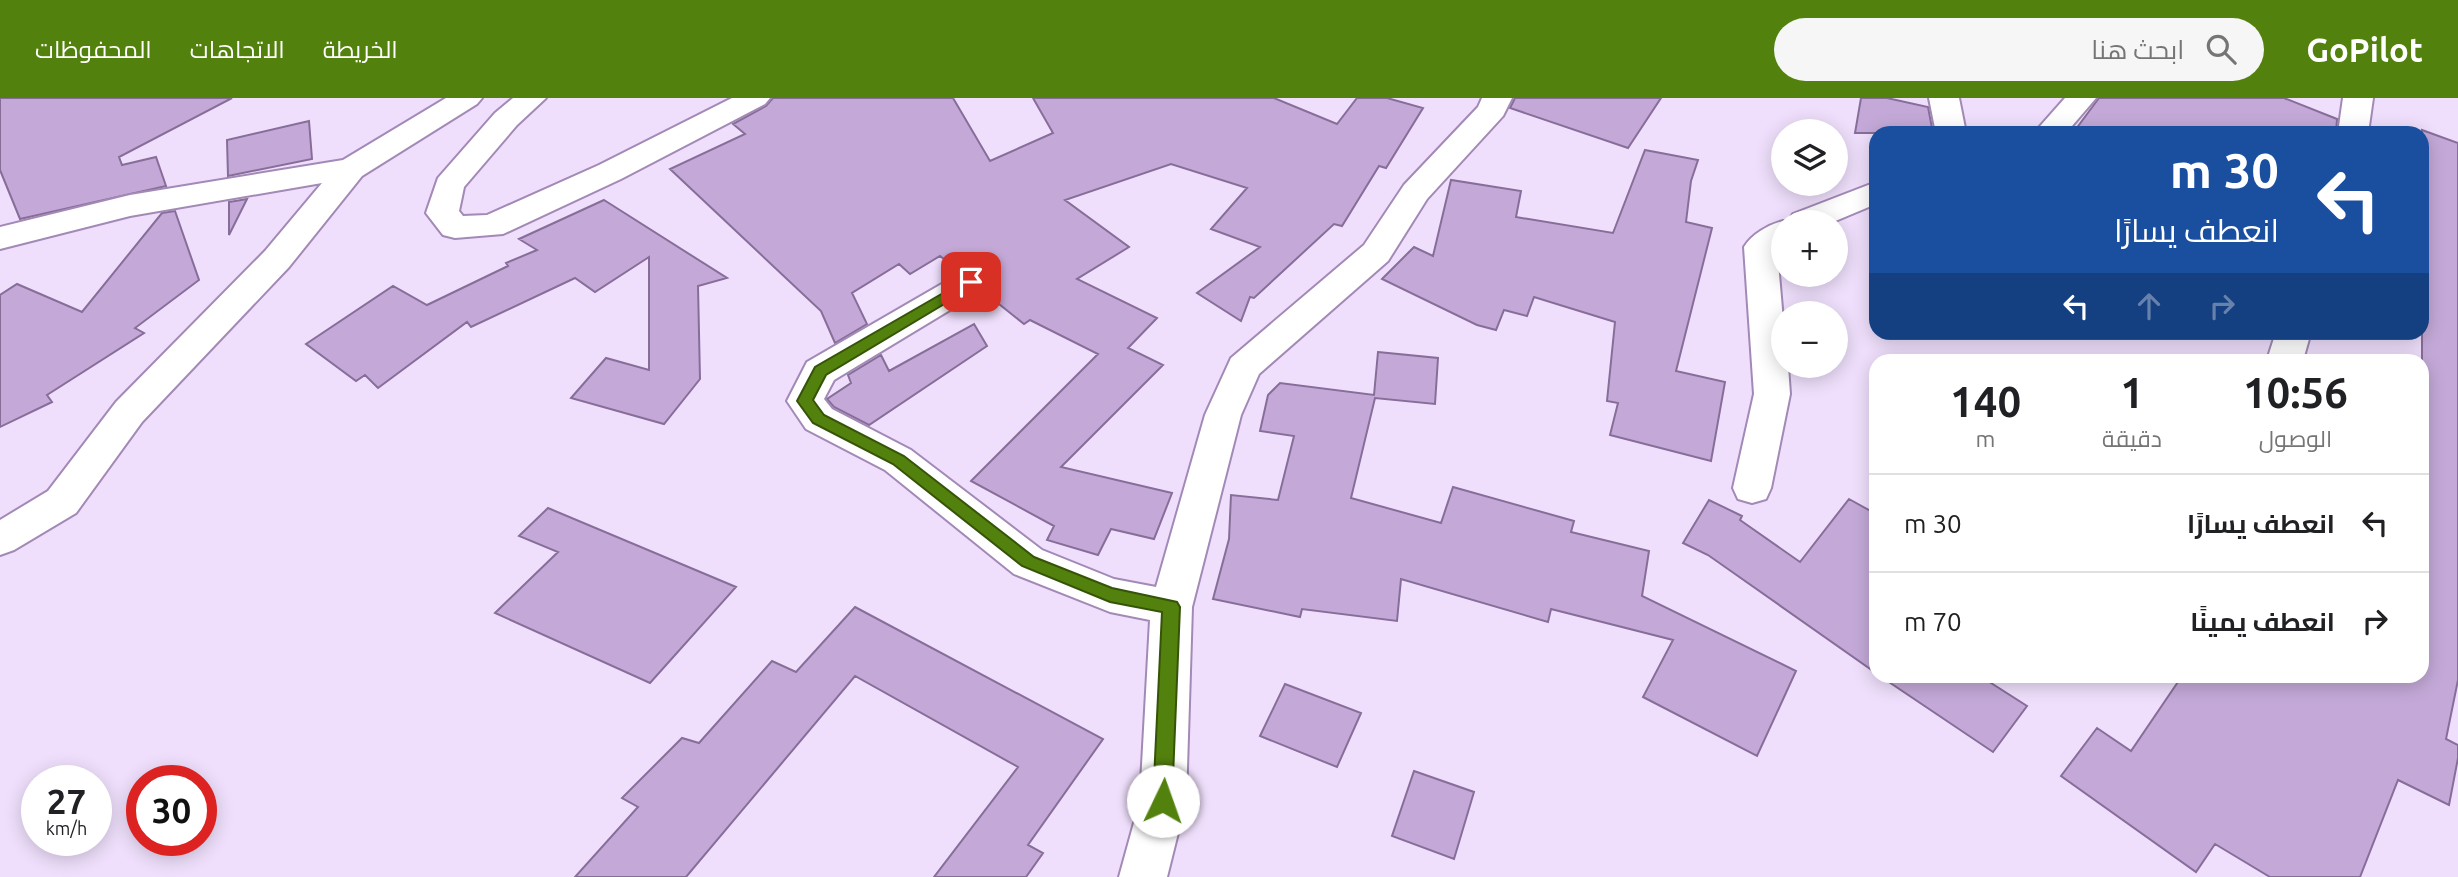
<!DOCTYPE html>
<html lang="ar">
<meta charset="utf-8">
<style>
:root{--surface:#fff;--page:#f6f6f6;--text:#202124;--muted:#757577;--line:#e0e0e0;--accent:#53810d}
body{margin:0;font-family:Ubuntu,Cairo,sans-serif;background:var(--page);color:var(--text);direction:rtl;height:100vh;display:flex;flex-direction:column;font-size:26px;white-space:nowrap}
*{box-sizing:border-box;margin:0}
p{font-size:23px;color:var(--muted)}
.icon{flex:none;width:38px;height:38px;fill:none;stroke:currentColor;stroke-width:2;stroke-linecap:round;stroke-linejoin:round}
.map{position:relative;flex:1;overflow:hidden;direction:ltr}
.drawer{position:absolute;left:1869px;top:256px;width:560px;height:329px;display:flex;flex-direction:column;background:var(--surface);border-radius:21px;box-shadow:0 4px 18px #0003;direction:rtl}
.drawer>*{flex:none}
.guide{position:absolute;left:1869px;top:28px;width:560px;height:214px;border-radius:21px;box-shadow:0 4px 18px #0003;direction:rtl;background:#1a4fa0;color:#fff;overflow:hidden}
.buttons{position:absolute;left:1771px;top:21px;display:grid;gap:14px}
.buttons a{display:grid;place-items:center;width:77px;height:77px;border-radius:50%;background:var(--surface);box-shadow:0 4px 18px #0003;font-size:35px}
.speed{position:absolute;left:21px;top:667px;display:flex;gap:14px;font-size:35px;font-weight:700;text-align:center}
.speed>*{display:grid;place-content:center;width:91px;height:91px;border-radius:50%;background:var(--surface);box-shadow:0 4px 18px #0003;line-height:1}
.speed small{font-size:18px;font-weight:400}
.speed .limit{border:10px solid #d22;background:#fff;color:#111}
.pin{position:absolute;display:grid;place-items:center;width:60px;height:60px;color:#fff;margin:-30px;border-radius:14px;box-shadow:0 4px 10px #0006}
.me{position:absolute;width:77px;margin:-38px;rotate:3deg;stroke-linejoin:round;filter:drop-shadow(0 0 5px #0008)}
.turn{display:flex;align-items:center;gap:24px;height:147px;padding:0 35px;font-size:32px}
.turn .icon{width:91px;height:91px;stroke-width:2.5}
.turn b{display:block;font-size:49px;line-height:60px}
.lanes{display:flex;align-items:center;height:66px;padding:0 35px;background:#0003;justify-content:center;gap:35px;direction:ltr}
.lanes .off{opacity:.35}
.eta{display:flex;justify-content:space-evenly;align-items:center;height:119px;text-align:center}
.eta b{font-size:42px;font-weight:700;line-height:49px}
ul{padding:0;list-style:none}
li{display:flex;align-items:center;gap:21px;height:98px;padding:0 35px;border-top:2px solid var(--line)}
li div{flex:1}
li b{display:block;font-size:26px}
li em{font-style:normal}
header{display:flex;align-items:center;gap:42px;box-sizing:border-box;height:98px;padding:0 35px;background:var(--accent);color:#fff}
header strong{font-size:33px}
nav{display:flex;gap:38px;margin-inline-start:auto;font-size:24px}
.search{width:490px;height:63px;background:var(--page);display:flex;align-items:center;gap:18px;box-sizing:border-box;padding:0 24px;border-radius:38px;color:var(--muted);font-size:26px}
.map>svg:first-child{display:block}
.building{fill:#c4a9d8;stroke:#876e99;stroke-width:2}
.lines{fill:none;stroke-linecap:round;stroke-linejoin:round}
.minor-casing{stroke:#a389b6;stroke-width:4}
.minor{fill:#fff;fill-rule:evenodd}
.route{fill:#53810d;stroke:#365408;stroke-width:2}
</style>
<header>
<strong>GoPilot</strong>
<div class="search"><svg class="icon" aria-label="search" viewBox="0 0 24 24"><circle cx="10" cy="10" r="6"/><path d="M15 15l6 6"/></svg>ابحث هنا</div>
<nav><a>الخريطة</a><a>الاتجاهات</a><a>المحفوظات</a></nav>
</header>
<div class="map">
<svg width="2458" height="779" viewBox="0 0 2458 779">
<rect width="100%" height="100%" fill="#efdffc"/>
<path class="building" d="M0 0H232L119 59 122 67 156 59 166 88 20 121 0 72Z
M773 0H953L990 63 1053 35 1033 0H1274L1337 26 1357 0H1387L1423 10 1386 70 1379 68 1342 128 1334 126 1254 200 1250 199 1241 223 1197 195 1260 149 1211 131 1247 90 1171 66 1065 102 1129 149 1077 181 1157 220 1128 250 1163 267 1061 369 1172 395 1154 441 1111 431 1098 457 1047 442 1054 428 971 383 1098 256 1030 222 1024 226 984 194 990 185 985 175 972 170 959 173 940 158 910 176 899 166 852 195 867 226 835 245 821 213 670 71 745 36 733 26 766 8Z
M1515 0H1661L1628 50 1510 10Z
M1861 0H1887L1928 9 1933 35H1855Z
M2099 0H2284L2337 21 2336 35H2073Z
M309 23 312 61 228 78 227 42Z
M2422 32 2458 45V582L2446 641 2458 647V660L2449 707 2398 682 2360 779H2270L2215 746 2196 774 2061 678 2097 630 2131 653 2182 578H2422Z
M1645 52 1698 62 1691 83 1686 124 1712 130 1676 273 1725 284 1711 363 1610 337 1618 305 1607 303 1615 224 1534 199 1527 218 1504 212 1496 232 1477 227 1382 181 1414 149 1433 158 1451 82 1521 93 1516 119 1613 135Z
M247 101 229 137V104Z
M604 102 727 180 698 188 700 281 664 326 571 300 606 260 649 272V159L595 194 575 180 471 229 467 224 378 290 365 277 356 283 306 246 393 188 427 207 508 168 506 165 537 152 519 141Z
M175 113 199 182 135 230 144 235 47 297 52 304 0 329V197L17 186 82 214 162 115Z
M974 226 987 248 869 327 834 309 827 301 851 285 848 277 881 257 889 273Z
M1378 254 1438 260 1435 306 1375 300 1351 400 1441 425 1453 389 1574 423 1571 434 1649 453 1642 498 1796 573 1757 658 1643 599 1673 542 1551 511 1548 524 1401 481 1397 523 1302 511 1300 519 1213 501 1229 441 1231 397 1278 402 1294 338 1260 333 1268 297 1280 285 1374 297Z
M1849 401 1876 416V575L1708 457 1683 445 1709 402 1742 418 1740 422 1800 464Z
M548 410 736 489 650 585 495 515 558 454 519 438Z
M855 509 1103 641 1028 747 1043 755 1026 779H934L1018 669 855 578 686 779H575L638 709 622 700 682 640 699 645 772 563 796 574Z
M1880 578H1980L2027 608 1993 654Z
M1285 586 1361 615 1337 669 1260 638Z
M1414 673 1474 694 1454 761 1392 738Z"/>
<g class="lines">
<g class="minor-casing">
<path id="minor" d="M446 0H482L477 6 362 78 289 169 142 324 76 415 14 452 0 457V422L48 393 116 304 265 153 322 85 130 118 0 151V129L130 97 343 62Z
M513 0H546L517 27 464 89 459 113 463 118 487 117 599 67 732 0H770L765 6 621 81 503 136 455 140 443 137 426 115 438 80 495 15Z
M1482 0H1512L1503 18 1427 101 1388 163 1259 276 1241 317 1192 509 1186 703 1167 779H1119L1140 703 1150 522 1110 514 1014 476 885 372 806 331 787 303 807 264 959 176 971 172 983 176 988 184 983 192 834 282 824 301 832 311 911 352 1042 452 1114 481 1156 489 1205 317 1231 260 1364 147 1404 87 1478 9Z
M1929 0H1959L1966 35H1936Z
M2065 0H2096L2066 35H2034Z
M2343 0H2373L2368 35H2338Z
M1876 84V106L1833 124H1788L1793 116Z
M1783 123 1787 124H1783V149L1777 153 1783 222V268H1788L1790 296 1771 390 1766 401 1752 405 1738 401 1733 390 1754 296 1744 149C1752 136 1768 127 1783 123Z
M2276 234H2311L2303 262H2267Z"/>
</g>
<use href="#minor" class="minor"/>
</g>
<path class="route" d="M971 179 976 180V187L826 277 813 302 824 317 904 358 1034 459 1112 490 1177 504 1180 509 1172 703 1169 709 1163 712 1156 709 1153 703 1162 514 1110 504 1022 468 893 366 813 325 797 303 815 269Z"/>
</svg>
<div class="buttons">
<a><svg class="icon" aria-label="layers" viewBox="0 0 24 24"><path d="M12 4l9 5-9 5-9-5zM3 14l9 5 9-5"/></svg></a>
<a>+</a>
<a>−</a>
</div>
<div class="speed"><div>27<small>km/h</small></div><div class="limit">30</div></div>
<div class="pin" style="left:971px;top:184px;background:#d93025"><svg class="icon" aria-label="arrive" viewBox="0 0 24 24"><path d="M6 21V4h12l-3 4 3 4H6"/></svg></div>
<svg class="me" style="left:1163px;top:703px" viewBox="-20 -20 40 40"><circle r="19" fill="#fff"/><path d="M0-13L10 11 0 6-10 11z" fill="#53810d"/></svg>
<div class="guide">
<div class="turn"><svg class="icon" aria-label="left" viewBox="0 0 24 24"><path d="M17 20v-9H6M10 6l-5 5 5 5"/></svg><div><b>30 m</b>انعطف يسارًا</div></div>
<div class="lanes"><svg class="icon" aria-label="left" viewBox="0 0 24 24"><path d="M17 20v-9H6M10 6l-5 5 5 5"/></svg><svg class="icon off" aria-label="ahead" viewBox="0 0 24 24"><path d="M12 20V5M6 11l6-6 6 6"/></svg><svg class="icon off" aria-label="right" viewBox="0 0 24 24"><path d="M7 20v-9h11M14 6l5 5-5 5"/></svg></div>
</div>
<section class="drawer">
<div class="eta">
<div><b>10:56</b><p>الوصول</p></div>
<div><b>1</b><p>دقيقة</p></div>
<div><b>140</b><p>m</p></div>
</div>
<ul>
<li><svg class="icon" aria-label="left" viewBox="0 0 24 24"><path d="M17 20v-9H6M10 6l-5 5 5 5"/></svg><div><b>انعطف يسارًا</b></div><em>30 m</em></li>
<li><svg class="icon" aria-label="right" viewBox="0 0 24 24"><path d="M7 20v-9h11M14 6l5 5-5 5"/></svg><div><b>انعطف يمينًا</b></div><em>70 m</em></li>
</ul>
</section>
</div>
